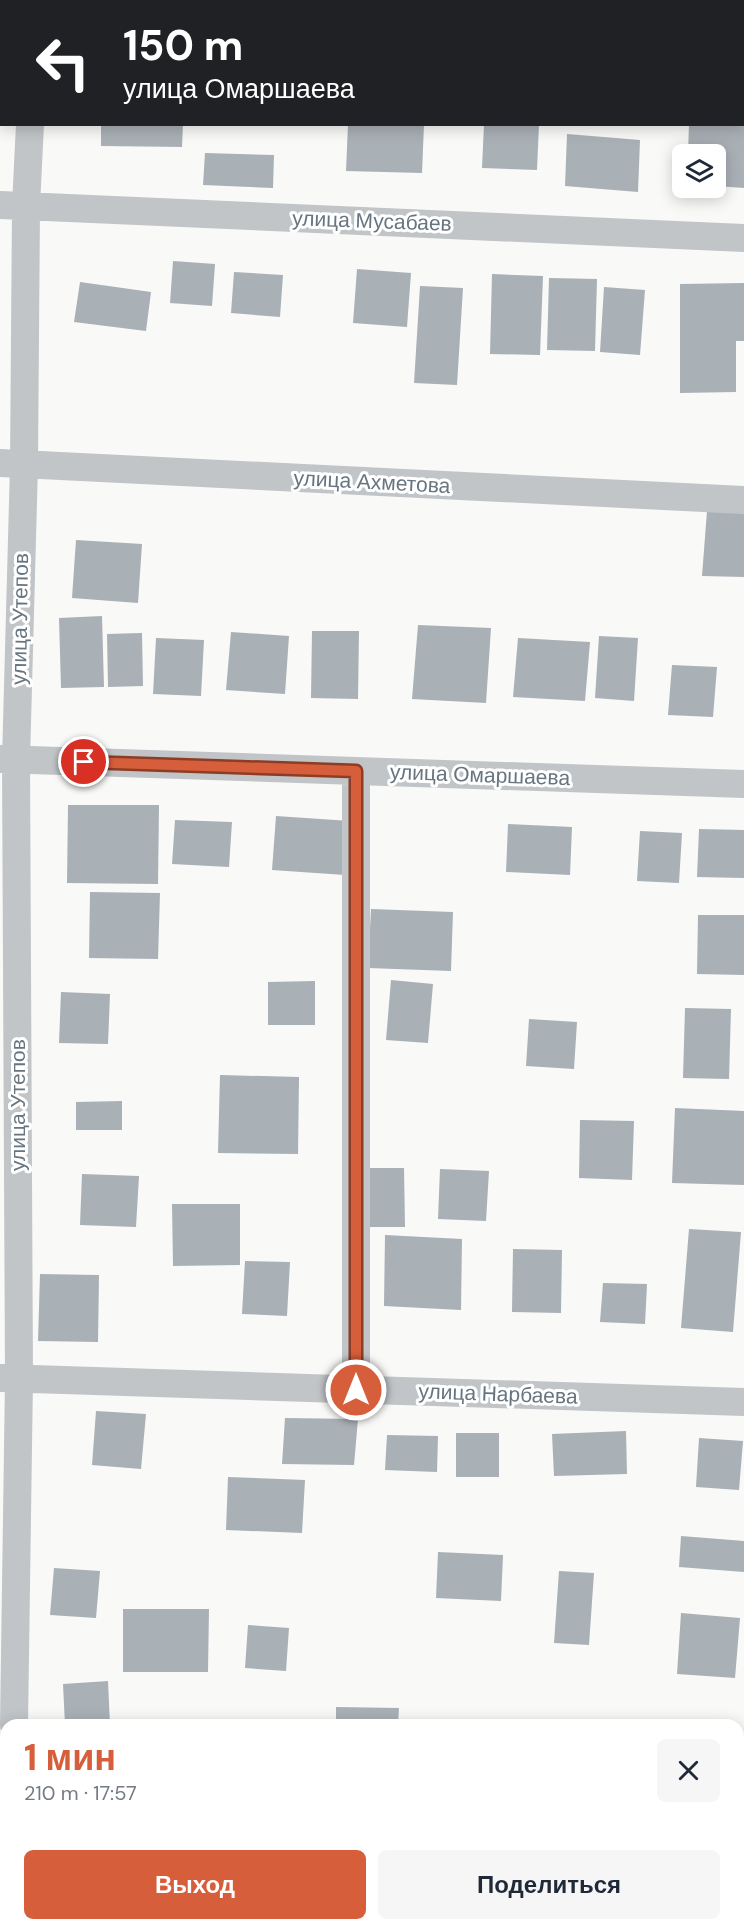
<!DOCTYPE html>
<html lang="ru">
<meta charset="utf-8">
<style>
:root{--surface:#fff;--page:#f6f6f7;--text:#1f2937;--muted:#747a83;--accent:#d75e3a}
body{margin:0;font-family:"DM Sans",sans-serif;background:var(--page);color:var(--text);height:100vh;display:flex;flex-direction:column;font-size:22px;white-space:nowrap}
*{box-sizing:border-box;margin:0}
p{font-size:20px;color:var(--muted)}
.icon{flex:none;width:33px;height:33px;fill:none;stroke:currentColor;stroke-width:2;stroke-linecap:round;stroke-linejoin:round}
.map{position:relative;flex:1;overflow:hidden}
.side{position:absolute;left:0px;top:1719px;width:744px;height:212px;display:flex;flex-direction:column;background:var(--surface);border-radius:18px 18px 0 0;box-shadow:0 3px 15px #0003}
.side>*{flex:none}
.hud{position:absolute;left:0px;top:0px;width:744px;height:126px;box-shadow:0 3px 15px #0003;background:#202124;color:#fff;overflow:hidden}
.tools{position:absolute;left:672px;top:144px;display:grid;gap:12px}
.tools a{display:grid;place-items:center;width:54px;height:54px;border-radius:9px;background:var(--surface);box-shadow:0 3px 15px #0003;font-size:30px}
.pin{position:absolute;display:grid;place-items:center;width:51px;height:51px;color:#fff;margin:-26px;border:3px solid #fff;border-radius:50%;box-shadow:0 2px 6px #0007}
.me{position:absolute;width:66px;margin:-33px;rotate:0deg;stroke-linejoin:round;filter:drop-shadow(0 0 4px #0008)}
.turn{display:flex;align-items:center;gap:21px;height:126px;padding:0 24px;font-size:27px}
.turn .icon{width:78px;height:78px;stroke-width:2.5}
.turn b{display:block;font-size:42px;line-height:51px}
.round{display:grid;place-items:center;flex:none;width:63px;height:63px;border-radius:9px;background:var(--page)}
.head{display:flex;align-items:center;justify-content:space-between;height:102px;padding:0 24px}
h1{font-size:36px;font-weight:700;line-height:45px;color:var(--accent)}
.cta{display:flex;gap:12px;margin-top:auto;padding:12px 24px}
.cta a{flex:1;height:69px;border-radius:9px;background:var(--accent);color:#fff;font-size:24px;font-weight:700;line-height:69px;text-align:center}
.cta a+a{background:var(--page);color:var(--text)}
.map>svg:first-child{display:block}
.building{fill:#a9b0b6}
.lines{fill:none;stroke-linecap:round;stroke-linejoin:round}
.street{stroke:#c1c5c8;stroke-width:28}
.route-casing{stroke:#8c3d26;stroke-width:15}
.route{stroke:#d75e3a;stroke-width:10}
.labels{text-anchor:middle;dominant-baseline:central;stroke-width:6;stroke-linejoin:round;paint-order:stroke}
.street-label{font-size:21px;fill:#667580;stroke:#fff}
</style>
<div class="map">
<svg width="744" height="1930" viewBox="0 0 744 1930">
<rect width="100%" height="100%" fill="#f9f9f7"/>
<path class="building" d="M101 124H183L182 147 101 146Z
M348 124 424 125 422 173 346 171Z
M484 124H539L537 170 482 168Z
M689 124H744V188L716 186V154H688Z
M567 134 640 140 638 192 565 186Z
M205 153 274 155 273 188 203 185Z
M173 261 215 264 212 306 170 303Z
M357 269 411 273 407 327 353 323Z
M234 272 283 275 280 317 231 313Z
M492 274 543 276 540 355 490 354Z
M549 278 597 279 595 351 547 350Z
M80 282 151 292 146 331 74 322Z
M744 283V341H736V392L680 393V284Z
M420 286 463 288 457 385 414 383Z
M604 287 645 290 640 355 600 352Z
M707 511 744 512V577L702 576Z
M76 540 142 544 138 603 72 598Z
M102 616 104 687 61 688 59 618Z
M418 625 491 628 486 703 412 699Z
M312 631H359L358 699 311 698Z
M231 632 289 636 285 694 226 690Z
M142 633 143 686 108 687 107 634Z
M599 636 638 638 634 701 595 698Z
M156 638 204 640 201 696 153 694Z
M518 638 590 642 585 701 513 697Z
M672 665 717 667 713 717 668 715Z
M68 805H159L158 884 67 883Z
M276 816 350 821 345 875 272 870Z
M175 820 232 822 229 867 172 864Z
M508 824 572 827 570 875 506 872Z
M699 829 744 830V878L697 877Z
M640 831 682 833 679 883 637 881Z
M90 892 160 893 158 959 89 958Z
M371 909 453 912 451 971 368 968Z
M698 915H744V975L697 974Z
M391 980 433 984 428 1043 386 1040Z
M315 981V1025H268V982Z
M61 992 110 994 108 1044 59 1043Z
M685 1008 731 1009 729 1079 683 1078Z
M529 1019 577 1022 574 1069 526 1066Z
M220 1075 299 1077 298 1154 218 1153Z
M122 1101V1130H76V1102Z
M675 1108 744 1111V1185L672 1183Z
M580 1120 634 1121 632 1180 579 1178Z
M368 1168H404L405 1227H369Z
M440 1169 489 1171 486 1221 438 1219Z
M82 1174 139 1176 136 1227 80 1225Z
M172 1204H240V1265L173 1266Z
M689 1229 741 1232 733 1332 681 1328Z
M385 1235 462 1239 461 1310 384 1306Z
M513 1249 562 1250 561 1313 512 1312Z
M245 1261 290 1262 287 1316 242 1314Z
M40 1274 99 1275 98 1342 38 1341Z
M603 1283 647 1284 645 1324 600 1322Z
M96 1411 146 1414 141 1469 92 1465Z
M285 1418 358 1419 354 1465 282 1464Z
M626 1431 627 1474 554 1476 552 1434Z
M456 1433H499V1477H456Z
M387 1435 438 1436 437 1472 385 1470Z
M699 1438 743 1441 739 1490 696 1487Z
M228 1477 305 1480 302 1533 226 1530Z
M681 1536 744 1541V1572L679 1567Z
M438 1552 503 1555 501 1601 436 1598Z
M54 1568 100 1571 96 1618 50 1615Z
M559 1571 594 1573 589 1645 554 1643Z
M123 1609H209L208 1672H123Z
M681 1613 740 1618 735 1678 677 1674Z
M248 1625 289 1628 286 1671 245 1668Z
M108 1681 110 1725H65L63 1684Z
M336 1707 399 1708 398 1725H336Z
M738 1782H744V1823H738Z
M744 1909V1930H698V1924H738V1910Z
M476 1924V1930H394V1927Z
M582 1924H637V1930H582Z
M646 1924H691V1930H646Z"/>
<g class="lines">
<path class="street" d="M35 2V0
M0 205 744 238
M0 463 744 500
M0 759 744 784
M356 771V1390
M2 1378 744 1402
M14 1725 19 1378 16 760 24 465 26 206 30 124
M738 1879H744
M0 1909H6"/>
</g>
<g class="lines">
<g class="route-casing">
<path id="route" d="M84 762 356 771V1390"/>
</g>
<use href="#route" class="route"/>
</g>
<g class="labels">
<g class="street-label">
<text transform="translate(372 221) rotate(2)">улица Мусабаев</text>
<text transform="translate(372 482) rotate(3)">улица Ахметова</text>
<text transform="translate(20 619) rotate(-89)">улица Утепов</text>
<text transform="translate(480 775) rotate(2)">улица Омаршаева</text>
<text transform="translate(18 1105) rotate(-90)">улица Утепов</text>
<text transform="translate(498 1394) rotate(2)">улица Нарбаева</text>
</g>
</g>
</svg>
<div class="tools">
<a><svg class="icon" aria-label="layers" viewBox="0 0 24 24"><path d="M12 4l9 5-9 5-9-5zM3 14l9 5 9-5"/></svg></a>
</div>
<div class="pin" style="left:84px;top:762px;background:#d93025"><svg class="icon" aria-label="arrive" viewBox="0 0 24 24"><path d="M6 21V4h12l-3 4 3 4H6"/></svg></div>
<svg class="me" style="left:356px;top:1390px" viewBox="-20 -20 40 40"><circle r="17" fill="#d75e3a" stroke="#fff" stroke-width="3"/><path d="M0-11L8 9 0 5-8 9z" fill="#fff"/></svg>
<div class="hud">
<div class="turn"><svg class="icon" aria-label="left" viewBox="0 0 24 24"><path d="M17 20v-9H6M10 6l-5 5 5 5"/></svg><div><b>150 m</b>улица Омаршаева</div></div>
</div>
<section class="side">
<div class="head"><div><h1>1 мин</h1><p>210 m · 17:57</p></div><a class="round"><svg class="icon" aria-label="close" viewBox="0 0 24 24"><path d="M6 6l12 12M18 6L6 18"/></svg></a></div>
<div class="cta"><a>Выход</a><a>Поделиться</a></div>
</section>
</div>
